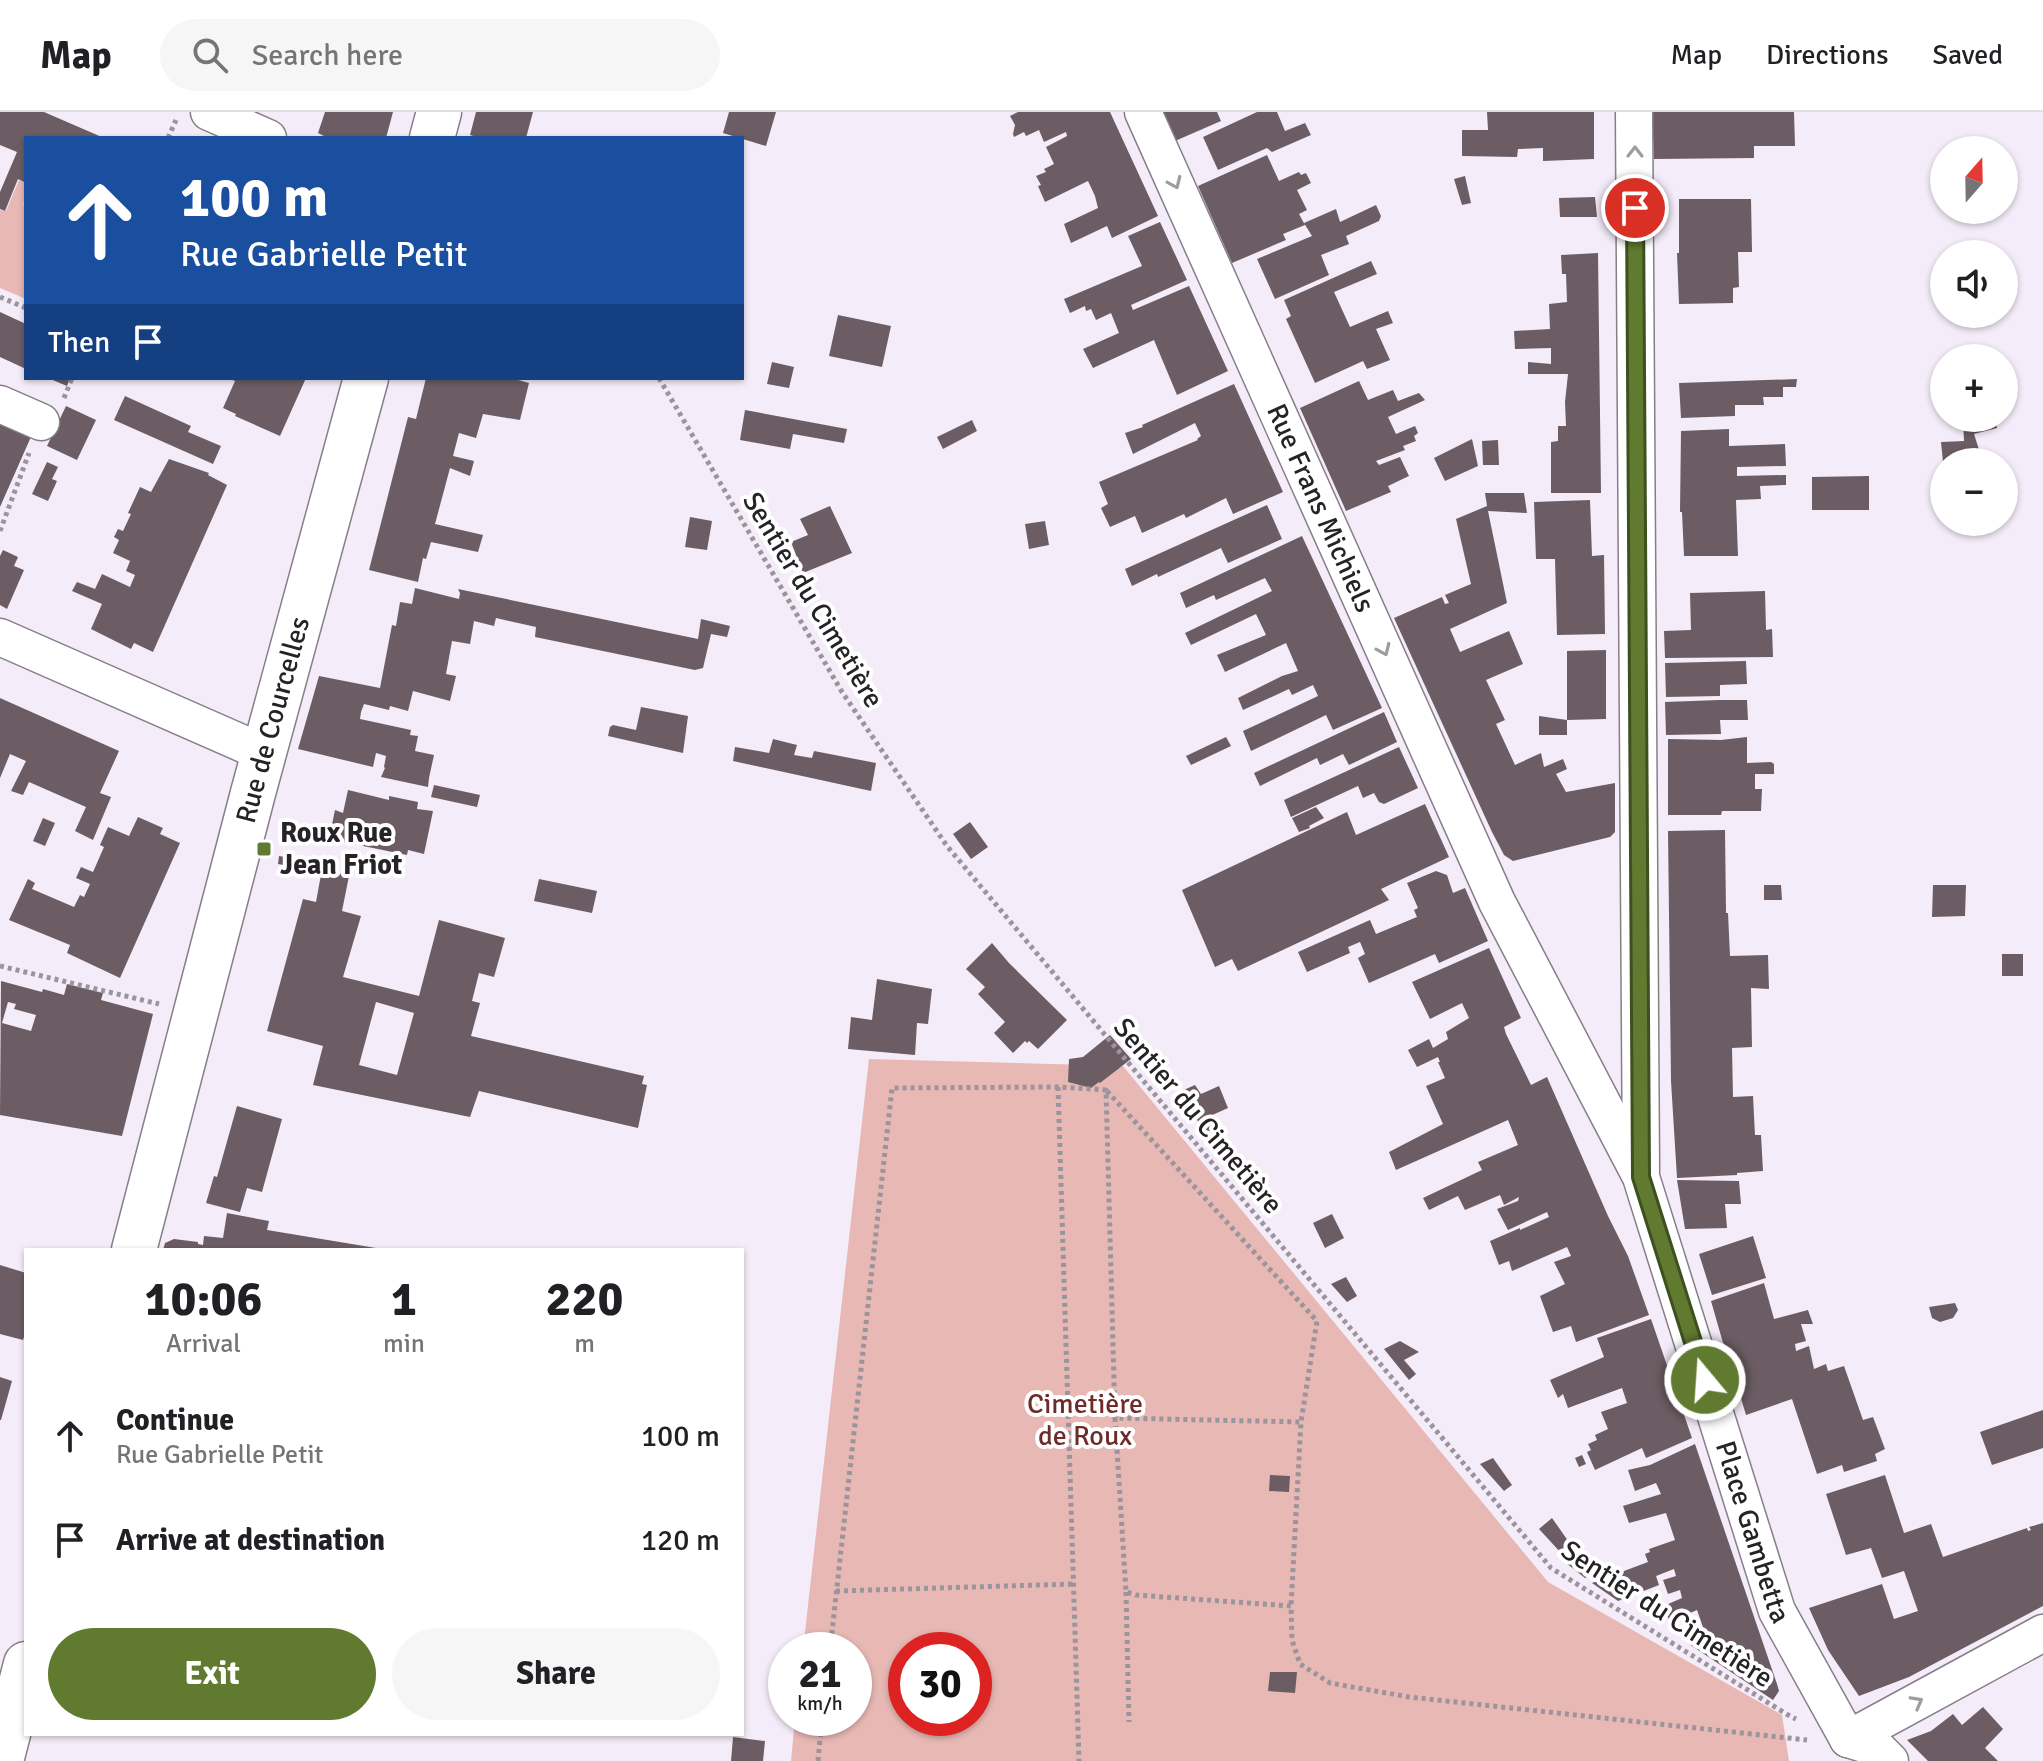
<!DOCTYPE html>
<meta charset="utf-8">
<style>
:root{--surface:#fff;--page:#f6f6f6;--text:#202124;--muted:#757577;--line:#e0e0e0;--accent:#607b2f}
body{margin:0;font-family:Signika,sans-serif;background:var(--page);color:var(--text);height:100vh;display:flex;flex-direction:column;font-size:30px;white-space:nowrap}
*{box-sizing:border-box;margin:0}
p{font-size:26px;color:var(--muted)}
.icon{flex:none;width:44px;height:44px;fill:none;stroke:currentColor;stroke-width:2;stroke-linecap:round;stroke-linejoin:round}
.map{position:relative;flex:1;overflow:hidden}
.panel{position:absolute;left:24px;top:1136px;width:720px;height:488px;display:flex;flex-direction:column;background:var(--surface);border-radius:0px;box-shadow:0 2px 6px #0004}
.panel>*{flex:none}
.hud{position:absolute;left:24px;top:24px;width:720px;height:244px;border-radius:0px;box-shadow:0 2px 6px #0004;background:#1a4fa0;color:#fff;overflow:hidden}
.needle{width:52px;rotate:20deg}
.controls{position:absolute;left:1930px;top:24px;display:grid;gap:16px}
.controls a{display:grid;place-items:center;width:88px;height:88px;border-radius:50%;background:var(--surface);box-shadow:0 2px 6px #0004;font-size:40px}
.speed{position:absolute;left:768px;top:1520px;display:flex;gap:16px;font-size:40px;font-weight:700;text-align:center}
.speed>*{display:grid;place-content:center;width:104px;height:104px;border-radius:50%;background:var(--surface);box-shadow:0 2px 6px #0004;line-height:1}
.speed small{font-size:20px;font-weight:400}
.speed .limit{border:12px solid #d22;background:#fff;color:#111}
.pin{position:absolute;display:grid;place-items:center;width:68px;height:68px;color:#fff;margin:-34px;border:4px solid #fff;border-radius:50%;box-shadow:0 2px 8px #0007}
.me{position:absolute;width:88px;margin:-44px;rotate:342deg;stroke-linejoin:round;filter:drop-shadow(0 0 6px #0008)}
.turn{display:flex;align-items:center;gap:28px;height:168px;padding:0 24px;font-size:36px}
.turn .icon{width:104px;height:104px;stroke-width:2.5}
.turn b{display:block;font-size:56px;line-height:68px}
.then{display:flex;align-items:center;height:76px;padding:0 24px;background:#0003;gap:16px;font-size:30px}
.eta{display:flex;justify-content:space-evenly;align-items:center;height:136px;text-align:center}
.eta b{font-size:48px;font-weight:800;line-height:56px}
.button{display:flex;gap:16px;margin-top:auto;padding:16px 24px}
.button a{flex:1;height:92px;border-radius:48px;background:var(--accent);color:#fff;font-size:32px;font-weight:800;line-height:92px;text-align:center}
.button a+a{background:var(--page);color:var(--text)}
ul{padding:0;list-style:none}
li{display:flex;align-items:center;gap:24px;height:104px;padding:0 24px}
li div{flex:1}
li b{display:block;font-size:30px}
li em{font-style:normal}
header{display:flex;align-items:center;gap:48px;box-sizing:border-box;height:112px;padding:0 40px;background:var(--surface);border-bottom:2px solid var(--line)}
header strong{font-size:38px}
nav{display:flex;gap:44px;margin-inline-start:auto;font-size:28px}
.search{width:560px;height:72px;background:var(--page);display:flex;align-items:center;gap:20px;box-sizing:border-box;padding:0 28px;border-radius:44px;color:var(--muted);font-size:30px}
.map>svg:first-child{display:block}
.green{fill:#e8b9b4;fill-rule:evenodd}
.building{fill:#6b5d63;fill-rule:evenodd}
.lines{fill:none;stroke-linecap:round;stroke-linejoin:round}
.street-casing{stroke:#877e8a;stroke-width:39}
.secondary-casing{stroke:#877e8a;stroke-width:47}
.path{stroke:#9b949d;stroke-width:5;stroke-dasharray:4 4;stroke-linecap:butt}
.street{stroke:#fff;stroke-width:36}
.secondary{stroke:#fff;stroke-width:44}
.oneway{stroke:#9d9c9e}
.route-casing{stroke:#3e501f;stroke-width:20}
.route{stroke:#607b2f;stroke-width:14}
.poi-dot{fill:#607b2f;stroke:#fff;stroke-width:3}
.labels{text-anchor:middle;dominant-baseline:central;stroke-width:8;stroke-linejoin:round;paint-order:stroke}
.street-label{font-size:28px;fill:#262327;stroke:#fff}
.poi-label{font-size:28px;font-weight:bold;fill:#262327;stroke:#fff;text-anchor:start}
.park-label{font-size:28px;fill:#6f2b29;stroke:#fff}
</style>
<header>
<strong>Map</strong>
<div class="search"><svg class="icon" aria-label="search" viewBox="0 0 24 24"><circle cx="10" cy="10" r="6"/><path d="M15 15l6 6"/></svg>Search here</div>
<nav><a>Map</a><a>Directions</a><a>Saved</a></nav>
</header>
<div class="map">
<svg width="2043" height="1649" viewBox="0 0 2043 1649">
<rect width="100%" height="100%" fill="#f5ecf9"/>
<path class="green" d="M19 68 26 71V86L23 93 26 95V187L0 176V98L6 99Z
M869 947 1123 954 1548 1470 1782 1603 1789 1649H791L795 1606H854V1538H803ZM906 1538H974V1606H906Z"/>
<path class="building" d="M0 0H44L104 26H26V71L18 67 5 99 0 97V80L17 40 0 33Z
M325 0H393L386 26H328L318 21Z
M476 0H533L526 26H480L470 23Z
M729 0H776L766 34 723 21Z
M1018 0H1110L1158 104 1112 126 1107 114 1071 131 1064 112 1098 96 1095 84 1088 69 1045 90 1038 74 1041 73 1036 64 1046 60 1044 57 1054 52 1046 35 1067 24 1066 20 1044 30 1039 18 1026 24 1024 20 1014 25 1013 22 1015 13 1010 4Z
M1162 0H1217L1221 9 1175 29Z
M1257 0H1277L1285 19 1305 11 1311 23 1272 40 1267 36 1218 58 1203 25Z
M1487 0H1594V47L1543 49V36L1518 37 1517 45 1462 44V18H1488Z
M1652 0H1794L1795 34H1754V46L1654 47Z
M1267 43 1279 69 1299 60 1301 63 1306 61 1311 71 1297 78 1307 98 1299 102 1305 113 1283 122 1286 128 1232 151 1198 74Z
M1465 64 1471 91 1462 93 1454 67Z
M1595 85 1597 105H1560L1559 86Z
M1679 87H1751L1752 140H1738L1739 175 1733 176V191L1679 192 1677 141H1679Z
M1376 93 1381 104 1379 109 1346 124 1349 132 1321 143 1329 163 1275 187 1257 147 1312 124 1304 111 1336 97 1340 110Z
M1160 110 1187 168 1131 193 1133 198 1189 174 1228 259 1177 283 1154 228 1093 256 1083 237 1119 221 1111 201 1096 208 1091 197 1086 199 1085 194 1070 201 1064 187 1142 154 1128 124Z
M1598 141 1601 381H1551V330L1558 329V314H1566L1565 290 1568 262H1528V250L1551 252V236L1515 237 1514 219 1550 217 1549 192 1567 190 1566 162H1562L1561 143Z
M1371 149 1377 162 1334 180 1350 215 1388 199 1393 211 1376 217 1390 248 1367 257 1363 249 1315 271 1286 207 1291 204 1284 188Z
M0 200 26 212V257L0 245Z
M838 203 891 214 882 255 829 244Z
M772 250 794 255 789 276 767 272Z
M48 266H70L67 274Z
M228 266H306L280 324 235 304 236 302 223 296 235 269Z
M426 266H511L529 271 520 308 483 302 476 326 459 321 453 344 474 349 470 364 450 356 435 412 483 423 478 440 431 430 426 447 423 446 418 470 369 458 408 305 416 307Z
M1797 267 1796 275H1783V285H1763L1764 293H1735V304L1681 306 1679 271Z
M1359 269 1368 288 1393 278 1398 289 1419 281 1425 288 1388 305 1396 322 1415 314 1418 321 1414 324 1416 329 1403 334 1405 338 1376 349 1379 353 1400 345 1409 364 1388 374 1391 380 1346 399 1300 296Z
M1234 272 1283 380 1233 402 1226 386 1186 406 1184 402 1142 421 1135 404 1110 415 1101 396 1108 392 1099 370 1198 328 1197 327 1201 324 1195 311 1133 342 1125 321 1143 315 1142 313Z
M125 284 191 314 188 320 221 334 213 352 114 308Z
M66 294 96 308 77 348 47 334Z
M745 298 847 317 844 331 793 322 790 337 740 328Z
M0 303 34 318 0 395Z
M1963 306H1995L1997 316 1974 322 1983 350H1943L1941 330 1964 329Z
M972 308 977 319 943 337 937 325Z
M1729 317V334L1785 332 1786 354 1737 355V364L1786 363V373L1760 374 1761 387 1736 388 1738 444H1684L1682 400H1680L1681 319Z
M1472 327 1478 354 1445 369 1434 346Z
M1498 328 1499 353H1483L1482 329Z
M169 347 209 361 208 363 227 373 153 540 134 531 131 537 91 517 102 492 72 479 77 470 95 477 102 462 130 475 135 463 126 459 130 449 113 441 119 428 114 425 118 417 123 419 131 402 128 401 140 375 151 380Z
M47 350 58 355 52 367 57 369 48 389 32 382Z
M1869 364V398H1812V365Z
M1485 381H1524L1527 401 1488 399 1507 491 1450 517 1460 540 1509 519 1523 552 1486 568 1505 608 1496 612 1515 653 1541 641 1544 655 1563 647 1567 657 1556 662 1566 680 1615 671V720L1610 725 1513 749 1504 743 1492 720 1394 506 1442 485 1445 492 1449 491 1445 483 1471 472 1456 407 1487 394Z
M1590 388 1592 444 1604 443 1605 522 1557 523 1555 447H1536L1534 390Z
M1267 393 1282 427 1228 451 1221 436 1158 465 1157 462 1132 474 1125 457Z
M830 394 852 441 803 461 791 430 808 423 800 407Z
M690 405 712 409 707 438 685 435Z
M1045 409 1049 433 1029 437 1025 412Z
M1302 424 1382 596 1333 618 1326 603 1251 639 1243 619 1318 584 1313 573 1292 583 1289 577 1243 598 1238 586 1282 564 1298 559 1286 531 1225 560 1217 543 1266 523 1256 502 1191 533 1185 521 1272 479 1265 466 1216 488 1214 483 1186 496 1180 481Z
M3 438 18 445 14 454 24 458 7 497 0 493V444Z
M415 476 459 487 460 481 458 477 698 527 701 507 730 514 727 525 711 522 703 556 695 558 535 525 536 515 496 506 494 514 474 509 470 532 452 529 446 562 456 564 450 589 413 579 408 599 390 594 389 598 364 592 361 600 360 607 411 618 410 623 418 624 415 639 434 643 429 666 428 675 381 665 385 656 384 655 386 644 376 641 373 655 298 637 319 564 380 576 392 513 396 514 400 490 412 492Z
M1765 479 1766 518 1772 517 1773 545 1665 546 1664 519 1691 518 1690 481Z
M1606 538V607L1567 608V623H1539V604L1567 608V539Z
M1746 549 1747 572 1720 573V584L1666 585 1665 551Z
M0 586 119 639 100 681 111 685 93 728 75 719 86 695 29 670 23 683 11 679 26 649 10 642 0 666Z
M1719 588H1747L1748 608H1720L1721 622 1666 623 1665 590Z
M641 595 688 604 683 641 608 624 610 615 613 613 636 618Z
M1384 600 1397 630 1349 653 1343 642 1320 653 1317 646 1260 674 1254 661Z
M1226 625 1231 634 1191 653 1186 644Z
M1747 625V651L1771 650 1774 652V662H1755V677H1762L1761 699H1722L1721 703H1668V627L1721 628Z
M773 627 797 633 794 643 812 646 814 639 876 651 871 679 733 649 735 635 769 641Z
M1399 635 1418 676 1384 692 1379 690 1374 681 1363 686 1358 674 1291 705 1284 688Z
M434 673 480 683 477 695 431 685Z
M348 678 389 688V684L418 690 417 697 433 699 424 742 408 738 407 743 329 727 335 698 343 701Z
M1425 692 1449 745 1381 777 1389 788 1238 859 1232 847 1215 855 1182 778 1347 700 1356 723Z
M1316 695 1324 706 1309 714 1310 716 1299 720 1292 706Z
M138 705 163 716 160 722 180 731 120 866 67 841 70 833 9 808 28 767 35 771 32 777 74 795 80 783 84 785 90 772 76 766 81 755 93 760 104 735 100 733 108 715 129 724Z
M43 706 55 711 45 734 33 729Z
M970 710 988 735 971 747 953 722Z
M1725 718 1726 801H1728L1730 844 1768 843 1769 877 1751 876 1752 935 1732 936 1733 985 1753 984 1755 1023H1761L1763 1059 1737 1061V1063L1677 1066 1671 969 1668 719Z
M279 744 291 746 289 754 278 752Z
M322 757 349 764 342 799 361 804 343 865 419 884 439 808 505 826 494 865 479 861 472 889 480 891 471 924 644 964 642 972 647 973 638 1016 479 979 470 1005 313 973 323 934 267 919 303 787 316 790ZM376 890 414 901 397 963 359 953Z
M1436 759 1447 763 1453 781 1465 776 1488 829 1439 851 1435 842 1369 871 1358 846 1365 842 1360 830 1348 835 1350 841 1307 860 1298 840 1370 808 1376 822 1417 805 1414 798 1418 796 1407 771Z
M539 767 597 779 592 801 534 789Z
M1764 773H1781L1782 788H1764Z
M1933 773H1966L1965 804 1932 805Z
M992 831 1009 851 1067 908 1038 937 1029 929 1027 931 1025 929 1013 941 994 921 1005 910 978 882 985 875 966 857Z
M1489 836 1521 906 1504 915 1506 922 1531 973 1547 965 1608 1104 1628 1144 1649 1203 1576 1230 1571 1214 1553 1220 1540 1184 1565 1172 1554 1150 1571 1144 1567 1135 1512 1159 1509 1149 1499 1153 1490 1129 1520 1116V1118L1549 1105 1547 1100 1508 1118 1497 1097 1518 1089 1519 1085 1504 1093 1500 1083 1465 1098 1458 1084 1429 1098 1423 1086 1482 1058 1478 1050 1518 1033 1508 1008 1396 1058 1389 1040 1443 1012 1426 974 1445 966 1438 950H1440L1438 945 1417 955 1408 938 1429 927 1433 936 1448 927 1446 920 1469 906 1462 891 1430 907 1412 870Z
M2002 842H2023V864H2002Z
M877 867 932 877 928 912 917 911 915 943 848 937 851 905 872 908Z
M1 869 42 880 43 877 64 883 67 872 103 881 101 888 153 902 122 1024 0 1003ZM8 890 16 892 14 897 36 903 31 919 2 911Z
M1110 923 1131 947 1100 971 1099 970 1091 976 1068 970 1069 947 1083 945Z
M1195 973 1201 982 1219 974 1228 996 1210 1004 1225 1026 1215 1032 1177 981Z
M237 994 282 1007 262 1080 247 1076 240 1100 206 1091 214 1064 217 1065Z
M1677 1068 1739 1069 1741 1092H1725L1727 1116 1685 1117Z
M227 1101 269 1109 267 1118 376 1136V1138H163L165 1131 174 1127 198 1130V1132L203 1133 204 1124 223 1126Z
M1332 1102 1344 1126 1325 1136 1313 1111Z
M1753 1124 1766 1166 1712 1183 1699 1142Z
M0 1153 26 1161V1219L23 1228 0 1222Z
M1346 1165 1357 1184 1347 1190 1331 1172Z
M1764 1171 1774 1207 1808 1198 1813 1212H1801L1806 1229 1795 1232 1796 1239 1809 1234 1814 1257 1826 1252 1828 1259 1844 1254 1863 1308 1873 1305 1885 1337 1875 1342 1877 1349 1844 1360 1842 1353 1817 1362 1792 1287 1746 1303 1740 1283H1738L1711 1189Z
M1955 1191 1958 1198 1953 1206 1940 1210 1932 1206 1929 1195Z
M1651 1207 1692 1326 1646 1346 1642 1336 1595 1358 1587 1340 1591 1338 1588 1332 1597 1328 1595 1323 1608 1317 1601 1300 1627 1291 1622 1276 1568 1296 1563 1282 1558 1286 1550 1268 1604 1245 1597 1226Z
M1400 1229 1419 1240 1404 1248 1416 1262 1409 1268 1384 1237Z
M0 1265 12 1269 1 1308H0Z
M2043 1298V1336L1992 1353 1980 1320Z
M1695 1332 1777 1572 1779 1579 1773 1588 1689 1532 1691 1525 1705 1521 1697 1498 1671 1509 1659 1496 1682 1486 1680 1478 1668 1482 1663 1468 1676 1464 1674 1457 1656 1464 1659 1473 1618 1489 1592 1471 1648 1450 1645 1442 1650 1440 1649 1437 1675 1428 1666 1401 1629 1411 1623 1394 1661 1382 1656 1371 1635 1379 1628 1358 1650 1353Z
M1582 1343 1586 1352 1579 1355 1575 1346Z
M1493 1346 1512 1373 1504 1379 1480 1352Z
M1270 1363 1290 1364 1289 1380 1269 1379Z
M1885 1363 1904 1421 1931 1412 1943 1445 2027 1416 2028 1419 2031 1418 2029 1415 2043 1411V1494L1909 1565 1859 1584 1828 1538 1809 1496 1882 1472 1894 1507 1918 1499 1904 1459 1882 1466 1871 1436 1846 1443 1826 1382Z
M1552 1406 1571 1433 1562 1442 1539 1417Z
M1582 1443 1601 1458 1585 1466 1566 1451Z
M1270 1560H1297L1295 1581 1268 1579Z
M1983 1595 2003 1617 1985 1636 1998 1649H1928L1907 1628 1931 1619 1953 1602 1962 1613Z
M733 1625 765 1629 763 1649H731Z"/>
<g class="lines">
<g class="street-casing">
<g id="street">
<path d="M209 0 268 26"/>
<path id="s1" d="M1143 0 1497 790 1641 1065 1777 1499 1848 1627"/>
<path d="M1634 0 1641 1059"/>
<path d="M0 292 41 310"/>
<path d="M0 525 264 641"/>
<path d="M1848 1627 2043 1521"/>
<path d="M1848 1627 1877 1636 1890 1649"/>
</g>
</g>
<g class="secondary-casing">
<g id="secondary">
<path d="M432 26 439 0"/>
<path id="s2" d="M134 1138 253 681 366 266"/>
<path d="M1 1649 26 1552"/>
</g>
</g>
<path class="path" d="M168 26 176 8
M0 185 26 196
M659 266 842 580 947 734 1551 1456 1788 1603 1796 1607
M64 286 72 266
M0 419 29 341
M0 854 159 892
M1058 975 1079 1649
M1107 979 1317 1209 1301 1310
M1115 1306 1126 1480 1136 1483 1291 1494 1292 1528 1300 1552 1330 1571 1409 1585 1807 1628
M836 1479 1074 1472
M1126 1480 1129 1610
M830 1538 892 976 1058 975 1106 978 1115 1306 1301 1310 1291 1494
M818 1649 822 1606"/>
<use href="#street" class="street"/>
<use href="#secondary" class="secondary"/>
</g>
<defs><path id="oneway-chevron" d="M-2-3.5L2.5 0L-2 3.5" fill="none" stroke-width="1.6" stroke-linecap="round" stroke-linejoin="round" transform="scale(2)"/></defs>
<g class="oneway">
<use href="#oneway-chevron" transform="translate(1635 40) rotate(-90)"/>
<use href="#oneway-chevron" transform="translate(1175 71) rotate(66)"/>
<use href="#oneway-chevron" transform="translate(1384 538) rotate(66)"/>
<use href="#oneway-chevron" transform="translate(1917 1590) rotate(-29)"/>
</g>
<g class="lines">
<g class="route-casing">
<path id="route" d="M1635 96 1641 1065 1705 1268"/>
</g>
<use href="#route" class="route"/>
</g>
<rect class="poi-dot" x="256" y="729" width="16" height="16" rx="4"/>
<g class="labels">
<g class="street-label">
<text stroke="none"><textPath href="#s1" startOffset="434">Rue Frans Michiels</textPath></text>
<text transform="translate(813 488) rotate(59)">Sentier du Cimetière</text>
<text stroke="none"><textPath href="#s2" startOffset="548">Rue de Courcelles</textPath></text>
<text transform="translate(1198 1004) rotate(50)">Sentier du Cimetière</text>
<text stroke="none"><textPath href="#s1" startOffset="1548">Place Gambetta</textPath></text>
<text transform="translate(1667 1502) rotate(33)">Sentier du Cimetière</text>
</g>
<g class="poi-label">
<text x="280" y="721">Roux Rue<tspan x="280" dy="32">Jean Friot</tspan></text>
</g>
<g class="park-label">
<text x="1085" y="1292">Cimetière<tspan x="1085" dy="32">de Roux</tspan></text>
</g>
</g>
</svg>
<div class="controls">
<a><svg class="needle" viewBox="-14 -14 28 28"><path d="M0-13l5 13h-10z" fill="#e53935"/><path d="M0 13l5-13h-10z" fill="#757577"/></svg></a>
<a><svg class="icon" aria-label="sound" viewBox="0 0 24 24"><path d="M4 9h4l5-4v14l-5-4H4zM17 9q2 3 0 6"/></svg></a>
<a>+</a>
<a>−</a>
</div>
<div class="speed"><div>21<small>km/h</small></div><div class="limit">30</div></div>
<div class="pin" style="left:1635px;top:96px;background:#d93025"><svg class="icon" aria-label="arrive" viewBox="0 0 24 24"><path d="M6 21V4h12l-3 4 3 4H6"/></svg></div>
<svg class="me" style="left:1705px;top:1268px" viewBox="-20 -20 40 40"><circle r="17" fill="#607b2f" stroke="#fff" stroke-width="3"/><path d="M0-11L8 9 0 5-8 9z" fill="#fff"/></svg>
<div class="hud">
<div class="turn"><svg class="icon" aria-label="ahead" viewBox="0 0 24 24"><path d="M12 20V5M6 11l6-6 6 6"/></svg><div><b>100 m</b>Rue Gabrielle Petit</div></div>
<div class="then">Then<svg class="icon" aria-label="arrive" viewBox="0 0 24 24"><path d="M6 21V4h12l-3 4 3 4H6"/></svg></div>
</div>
<section class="panel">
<div class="eta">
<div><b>10:06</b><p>Arrival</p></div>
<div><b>1</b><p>min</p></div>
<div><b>220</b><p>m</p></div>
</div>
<ul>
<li><svg class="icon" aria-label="ahead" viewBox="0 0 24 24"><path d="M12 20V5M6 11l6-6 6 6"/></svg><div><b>Continue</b><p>Rue Gabrielle Petit</p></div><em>100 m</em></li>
<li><svg class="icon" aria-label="arrive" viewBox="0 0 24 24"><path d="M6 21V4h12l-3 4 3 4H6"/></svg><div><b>Arrive at destination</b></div><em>120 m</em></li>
</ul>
<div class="button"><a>Exit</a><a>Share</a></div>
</section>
</div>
